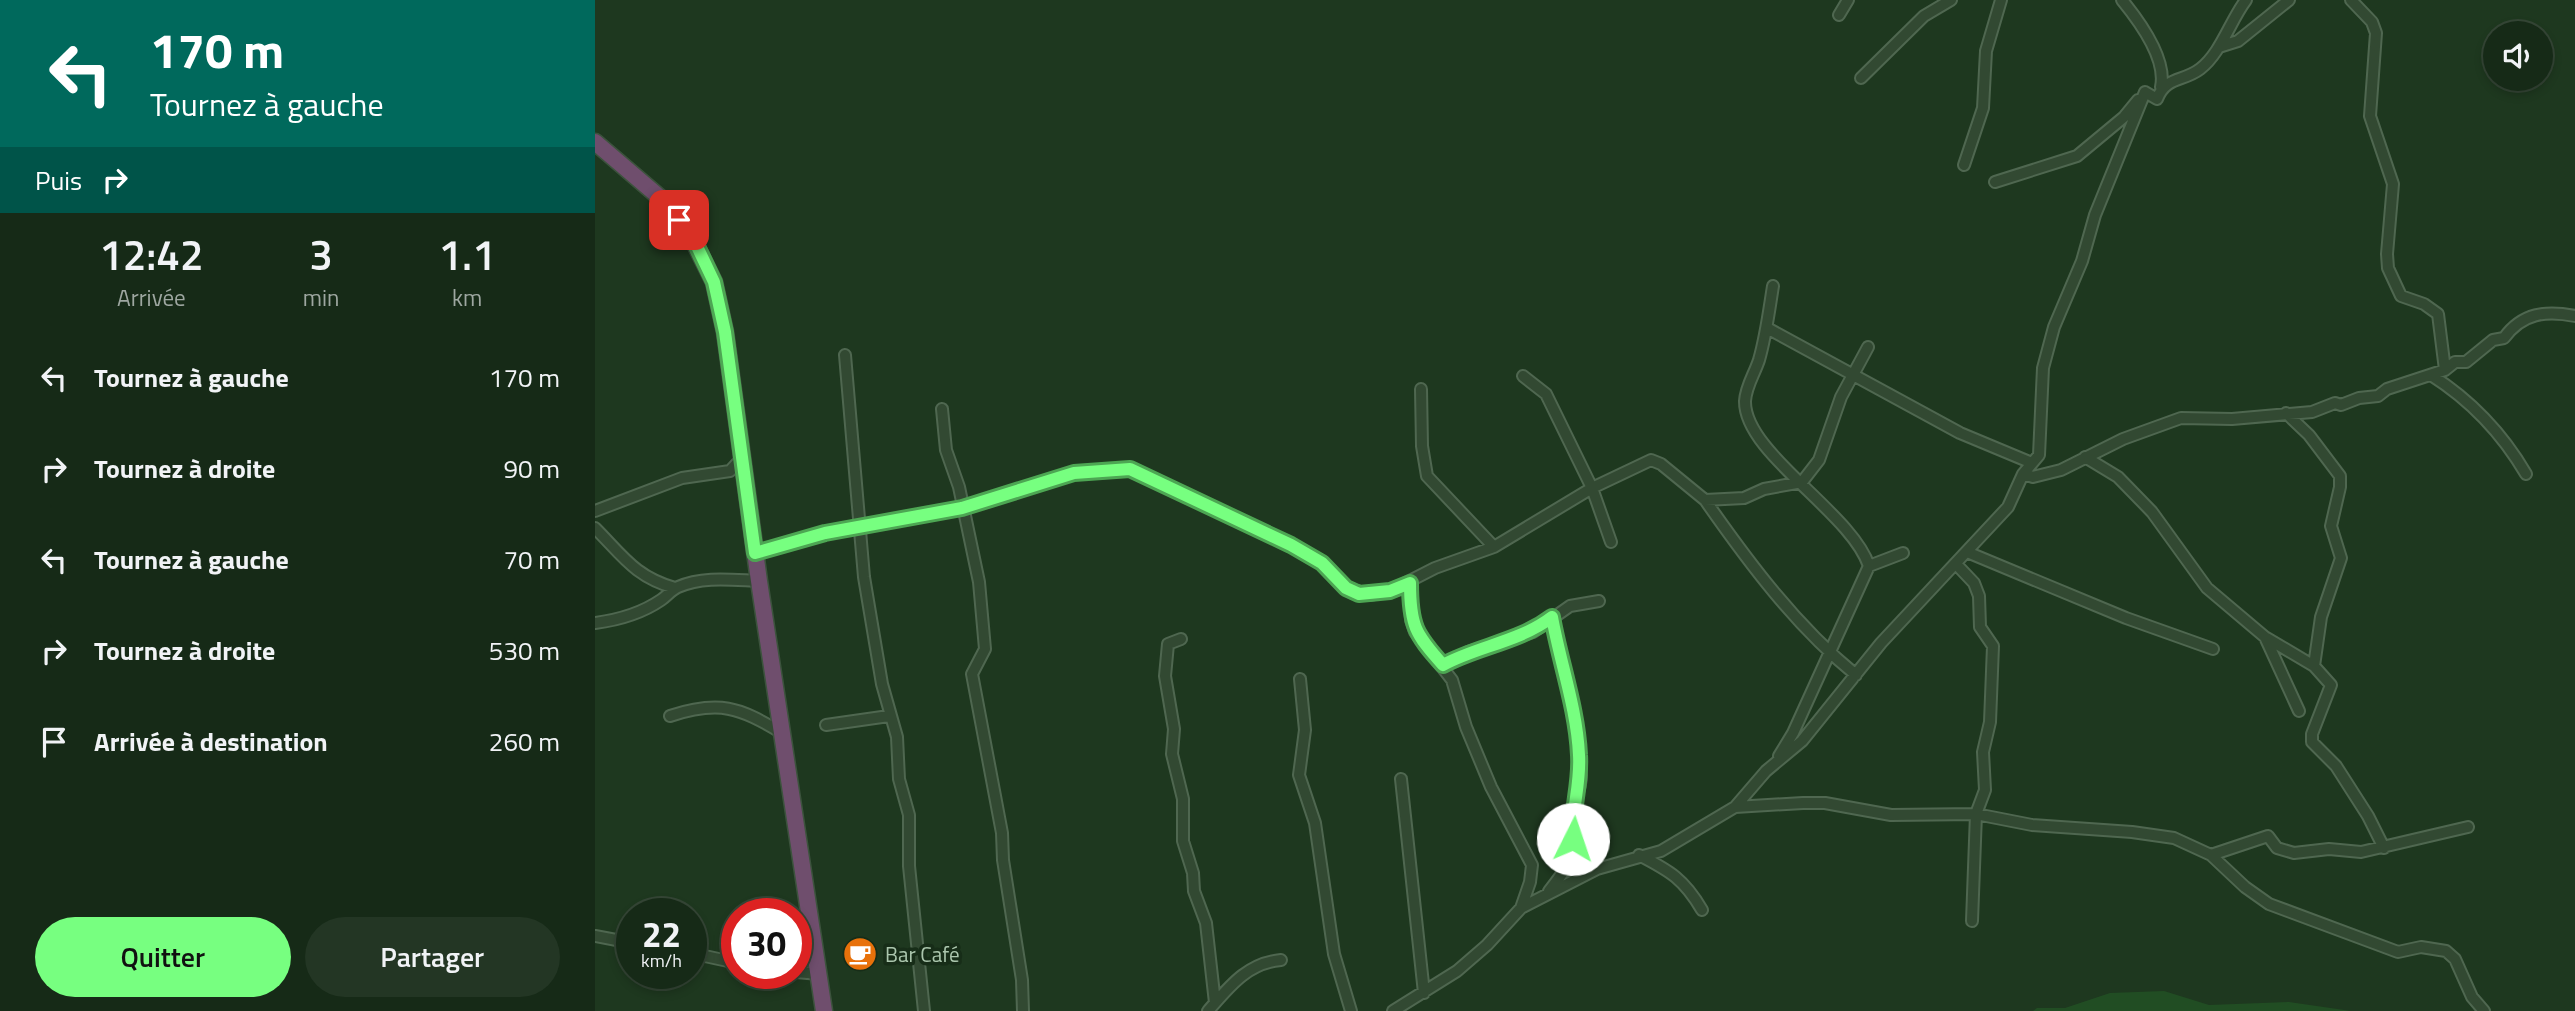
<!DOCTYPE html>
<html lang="fr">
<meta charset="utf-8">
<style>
:root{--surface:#162a17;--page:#233624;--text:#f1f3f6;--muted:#9ea7a1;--line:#354636;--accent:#77ff80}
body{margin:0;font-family:"Titillium Web",sans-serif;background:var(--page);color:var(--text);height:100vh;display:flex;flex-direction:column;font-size:26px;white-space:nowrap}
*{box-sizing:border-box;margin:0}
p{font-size:23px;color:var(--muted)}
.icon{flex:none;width:38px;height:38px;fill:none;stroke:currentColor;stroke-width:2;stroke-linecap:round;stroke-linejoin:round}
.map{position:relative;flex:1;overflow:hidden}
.sheet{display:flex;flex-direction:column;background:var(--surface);width:595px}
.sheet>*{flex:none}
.top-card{background:#00695c;color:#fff;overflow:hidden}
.tools{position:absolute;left:1888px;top:21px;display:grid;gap:14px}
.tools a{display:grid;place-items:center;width:70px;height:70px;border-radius:50%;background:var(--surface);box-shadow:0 4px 10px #0003,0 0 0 2px var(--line);font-size:35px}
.speed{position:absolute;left:21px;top:898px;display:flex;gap:14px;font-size:35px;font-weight:700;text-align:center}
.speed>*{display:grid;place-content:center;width:91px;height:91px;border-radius:50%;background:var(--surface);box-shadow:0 4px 10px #0003,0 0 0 2px var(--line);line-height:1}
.speed small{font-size:18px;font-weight:400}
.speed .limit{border:10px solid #d22;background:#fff;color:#111}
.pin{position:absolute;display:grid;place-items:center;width:60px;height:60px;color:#fff;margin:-30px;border-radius:14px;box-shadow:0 4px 10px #0006}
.me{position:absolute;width:77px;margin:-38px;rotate:4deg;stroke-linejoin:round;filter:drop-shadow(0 0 5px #0008)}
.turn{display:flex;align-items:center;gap:24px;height:147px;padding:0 35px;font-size:32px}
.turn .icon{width:91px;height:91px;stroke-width:2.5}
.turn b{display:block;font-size:49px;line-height:60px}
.then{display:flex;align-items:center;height:66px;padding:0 35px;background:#0003;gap:14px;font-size:26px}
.eta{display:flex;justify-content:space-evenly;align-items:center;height:119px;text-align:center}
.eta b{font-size:42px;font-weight:600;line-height:49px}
.button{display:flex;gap:14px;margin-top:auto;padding:14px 35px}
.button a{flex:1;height:80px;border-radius:42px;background:var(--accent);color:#111;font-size:28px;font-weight:600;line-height:80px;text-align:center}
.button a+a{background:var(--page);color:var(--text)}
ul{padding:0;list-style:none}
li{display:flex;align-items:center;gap:21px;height:91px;padding:0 35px}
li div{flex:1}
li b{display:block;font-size:26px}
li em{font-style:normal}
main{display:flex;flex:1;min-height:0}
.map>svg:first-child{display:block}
.water{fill:#214d23}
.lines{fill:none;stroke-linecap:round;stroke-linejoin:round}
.minor-casing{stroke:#4f6750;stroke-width:14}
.highway-casing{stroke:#3c533d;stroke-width:19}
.minor{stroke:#324932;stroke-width:10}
.highway{stroke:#6f4e6d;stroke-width:16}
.route-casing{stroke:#4da653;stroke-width:18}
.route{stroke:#77ff80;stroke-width:12}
.labels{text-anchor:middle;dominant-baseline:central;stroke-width:7;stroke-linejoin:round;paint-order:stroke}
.poi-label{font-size:21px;fill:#abc6ad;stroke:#172d18;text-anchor:start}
</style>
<main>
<section class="sheet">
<div class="top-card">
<div class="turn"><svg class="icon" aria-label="left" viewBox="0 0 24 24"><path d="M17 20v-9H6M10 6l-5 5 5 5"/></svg><div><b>170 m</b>Tournez à gauche</div></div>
<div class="then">Puis<svg class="icon" aria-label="right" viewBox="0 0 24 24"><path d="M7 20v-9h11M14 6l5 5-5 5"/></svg></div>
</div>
<div class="eta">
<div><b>12:42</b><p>Arrivée</p></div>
<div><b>3</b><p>min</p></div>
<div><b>1.1</b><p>km</p></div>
</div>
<ul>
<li><svg class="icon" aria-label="left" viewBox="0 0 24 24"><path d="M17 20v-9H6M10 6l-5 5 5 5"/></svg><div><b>Tournez à gauche</b></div><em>170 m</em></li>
<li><svg class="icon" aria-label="right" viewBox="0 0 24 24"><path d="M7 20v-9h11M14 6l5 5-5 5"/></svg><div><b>Tournez à droite</b></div><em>90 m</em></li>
<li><svg class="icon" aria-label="left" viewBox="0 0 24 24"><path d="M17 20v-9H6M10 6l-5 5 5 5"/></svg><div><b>Tournez à gauche</b></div><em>70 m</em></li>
<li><svg class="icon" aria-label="right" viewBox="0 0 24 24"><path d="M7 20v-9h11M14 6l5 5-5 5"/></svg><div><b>Tournez à droite</b></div><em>530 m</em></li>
<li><svg class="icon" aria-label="arrive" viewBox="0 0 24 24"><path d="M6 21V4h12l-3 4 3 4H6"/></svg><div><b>Arrivée à destination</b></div><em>260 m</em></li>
</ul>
<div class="button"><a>Quitter</a><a>Partager</a></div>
</section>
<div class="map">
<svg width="1980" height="1011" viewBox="0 0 1980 1011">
<rect width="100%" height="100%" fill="#1e381f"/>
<path class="water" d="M1569 991 1614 1005 1694 1002 1756 1011H1438L1442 1008H1470L1515 993Z"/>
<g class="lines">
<g class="minor-casing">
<path id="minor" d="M1527 0C1545 22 1572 59 1566 87
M1756 0 1777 22 1781 33 1775 116 1798 184 1792 254 1793 268 1806 296 1829 304 1843 314 1850 370
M1244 15 1253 0
M1624 47 1643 41 1694 0
M1266 78 1329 16 1356 0
M1369 165 1388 108 1391 51 1406 0
M1400 182 1482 156 1529 117 1543 100
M1178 286C1174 311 1171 336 1164 360 1159 375 1151 386 1150 401 1149 453 1256 512 1274 566
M1172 328 1365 433 1437 463
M250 355 269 577 287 684 302 737 304 779 314 815V866L329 1011
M1836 375C1877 401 1907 433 1931 474
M928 376 951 394 997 488 1016 542
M826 389 827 446 832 476 899 547
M347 409 351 450 364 487 384 582 390 649 377 674 407 833 408 860 427 980 428 1011
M1691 413 1714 435 1745 476V487L1736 526 1746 558 1726 617 1719 666
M1490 457 1523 477 1557 512 1612 588 1670 637 1719 666 1736 685 1717 734V742L1741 766 1773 816 1789 848
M1428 474 1438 477 1466 470 1528 439 1586 418 1637 419 1717 412 1740 403 1746 405 1764 398 1783 396 1792 389 1850 370 1860 362H1871L1898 340 1909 338C1927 313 1951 310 1980 316
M1110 500C1154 563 1201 626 1261 675
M0 511 87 478 135 471 147 458
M0 528C27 555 40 577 80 588
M1372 552 1531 618 1618 649
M160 553 231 533 367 508 479 473 535 469 696 546 727 563 751 588 776 595 795 591 840 568 899 547 997 488 1056 460 1066 464 1110 500 1149 498 1169 489 1207 482 1224 460 1246 397 1273 347
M1361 564 1379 583 1384 596 1385 627 1398 646 1395 722 1388 752 1390 790 1381 814 1377 921
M815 583 816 620 820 632 857 680 871 727 896 787 937 865 935 882 926 908
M0 623C23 620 47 613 66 600 72 596 76 590 83 587 108 576 137 580 164 581
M1670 637 1704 711
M586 639 573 644 570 676 579 729 577 754 588 799V841L598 873 599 891 611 923 620 1003
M848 665 873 652 938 632 975 606 1004 601
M705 679 710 730 704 775 720 823 739 954 756 1011
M75 716C124 700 144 707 187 733
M231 725 294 716
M1184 756 1198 733 1274 566 1308 553
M806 779 829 993
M1140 807 1208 803H1230L1296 815 1381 814 1437 825 1537 832 1579 838 1616 855 1650 887 1674 904 1803 952 1826 947 1851 951 1860 959 1877 997 1889 1011
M1044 855C1075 871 1089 879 1107 910
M1616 855 1673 836 1682 848 1699 853 1734 849 1766 852 1873 827
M954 891C982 856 974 860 976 818 977 804 986 791 986 776 985 723 967 669 957 617
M0 936 37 943
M96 953 142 963
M201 972 224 974
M613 1011C634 987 652 963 686 960
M798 1011 862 971 892 945 926 908 1002 869 1066 851 1140 807 1171 771 1207 741 1286 643 1413 507 1428 474 1444 455 1448 368 1459 327 1487 261 1500 215 1550 92 1562 99C1571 76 1588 82 1605 69 1626 53 1635 21 1651 0"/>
</g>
<g class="highway-casing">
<path id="highway" d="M0 142 69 201 98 240 119 282 130 332 164 581 229 1011"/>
</g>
<use href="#minor" class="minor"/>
<use href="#highway" class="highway"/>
</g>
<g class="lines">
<g class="route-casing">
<path id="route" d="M84 220 99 240 119 282 130 332 160 553 230 533 367 508 479 473 535 469 696 545 727 563 751 588 764 594 795 591 815 583C815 625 820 634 848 665 883 646 924 642 957 617 965 662 982 709 984 755 986 785 976 810 978 839"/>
</g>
<use href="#route" class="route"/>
</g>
<defs>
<g id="cafe-disc" transform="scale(1.75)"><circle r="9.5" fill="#e8710a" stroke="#172d18"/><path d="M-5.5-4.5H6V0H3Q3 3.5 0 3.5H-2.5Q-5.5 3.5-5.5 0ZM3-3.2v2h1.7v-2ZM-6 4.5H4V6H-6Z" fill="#fff"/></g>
</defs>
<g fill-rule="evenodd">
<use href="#cafe-disc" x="265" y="954"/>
</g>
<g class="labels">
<g class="poi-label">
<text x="290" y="954">Bar Café</text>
</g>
</g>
</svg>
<div class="tools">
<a><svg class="icon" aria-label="sound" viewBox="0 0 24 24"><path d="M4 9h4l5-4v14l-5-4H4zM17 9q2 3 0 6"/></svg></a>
</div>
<div class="speed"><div>22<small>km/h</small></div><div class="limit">30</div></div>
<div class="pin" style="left:84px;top:220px;background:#d93025"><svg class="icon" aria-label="arrive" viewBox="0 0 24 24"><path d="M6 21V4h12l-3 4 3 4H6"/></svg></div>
<svg class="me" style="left:978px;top:839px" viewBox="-20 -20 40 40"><circle r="19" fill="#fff"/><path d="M0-13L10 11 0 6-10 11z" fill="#77ff80"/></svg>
</div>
</main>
